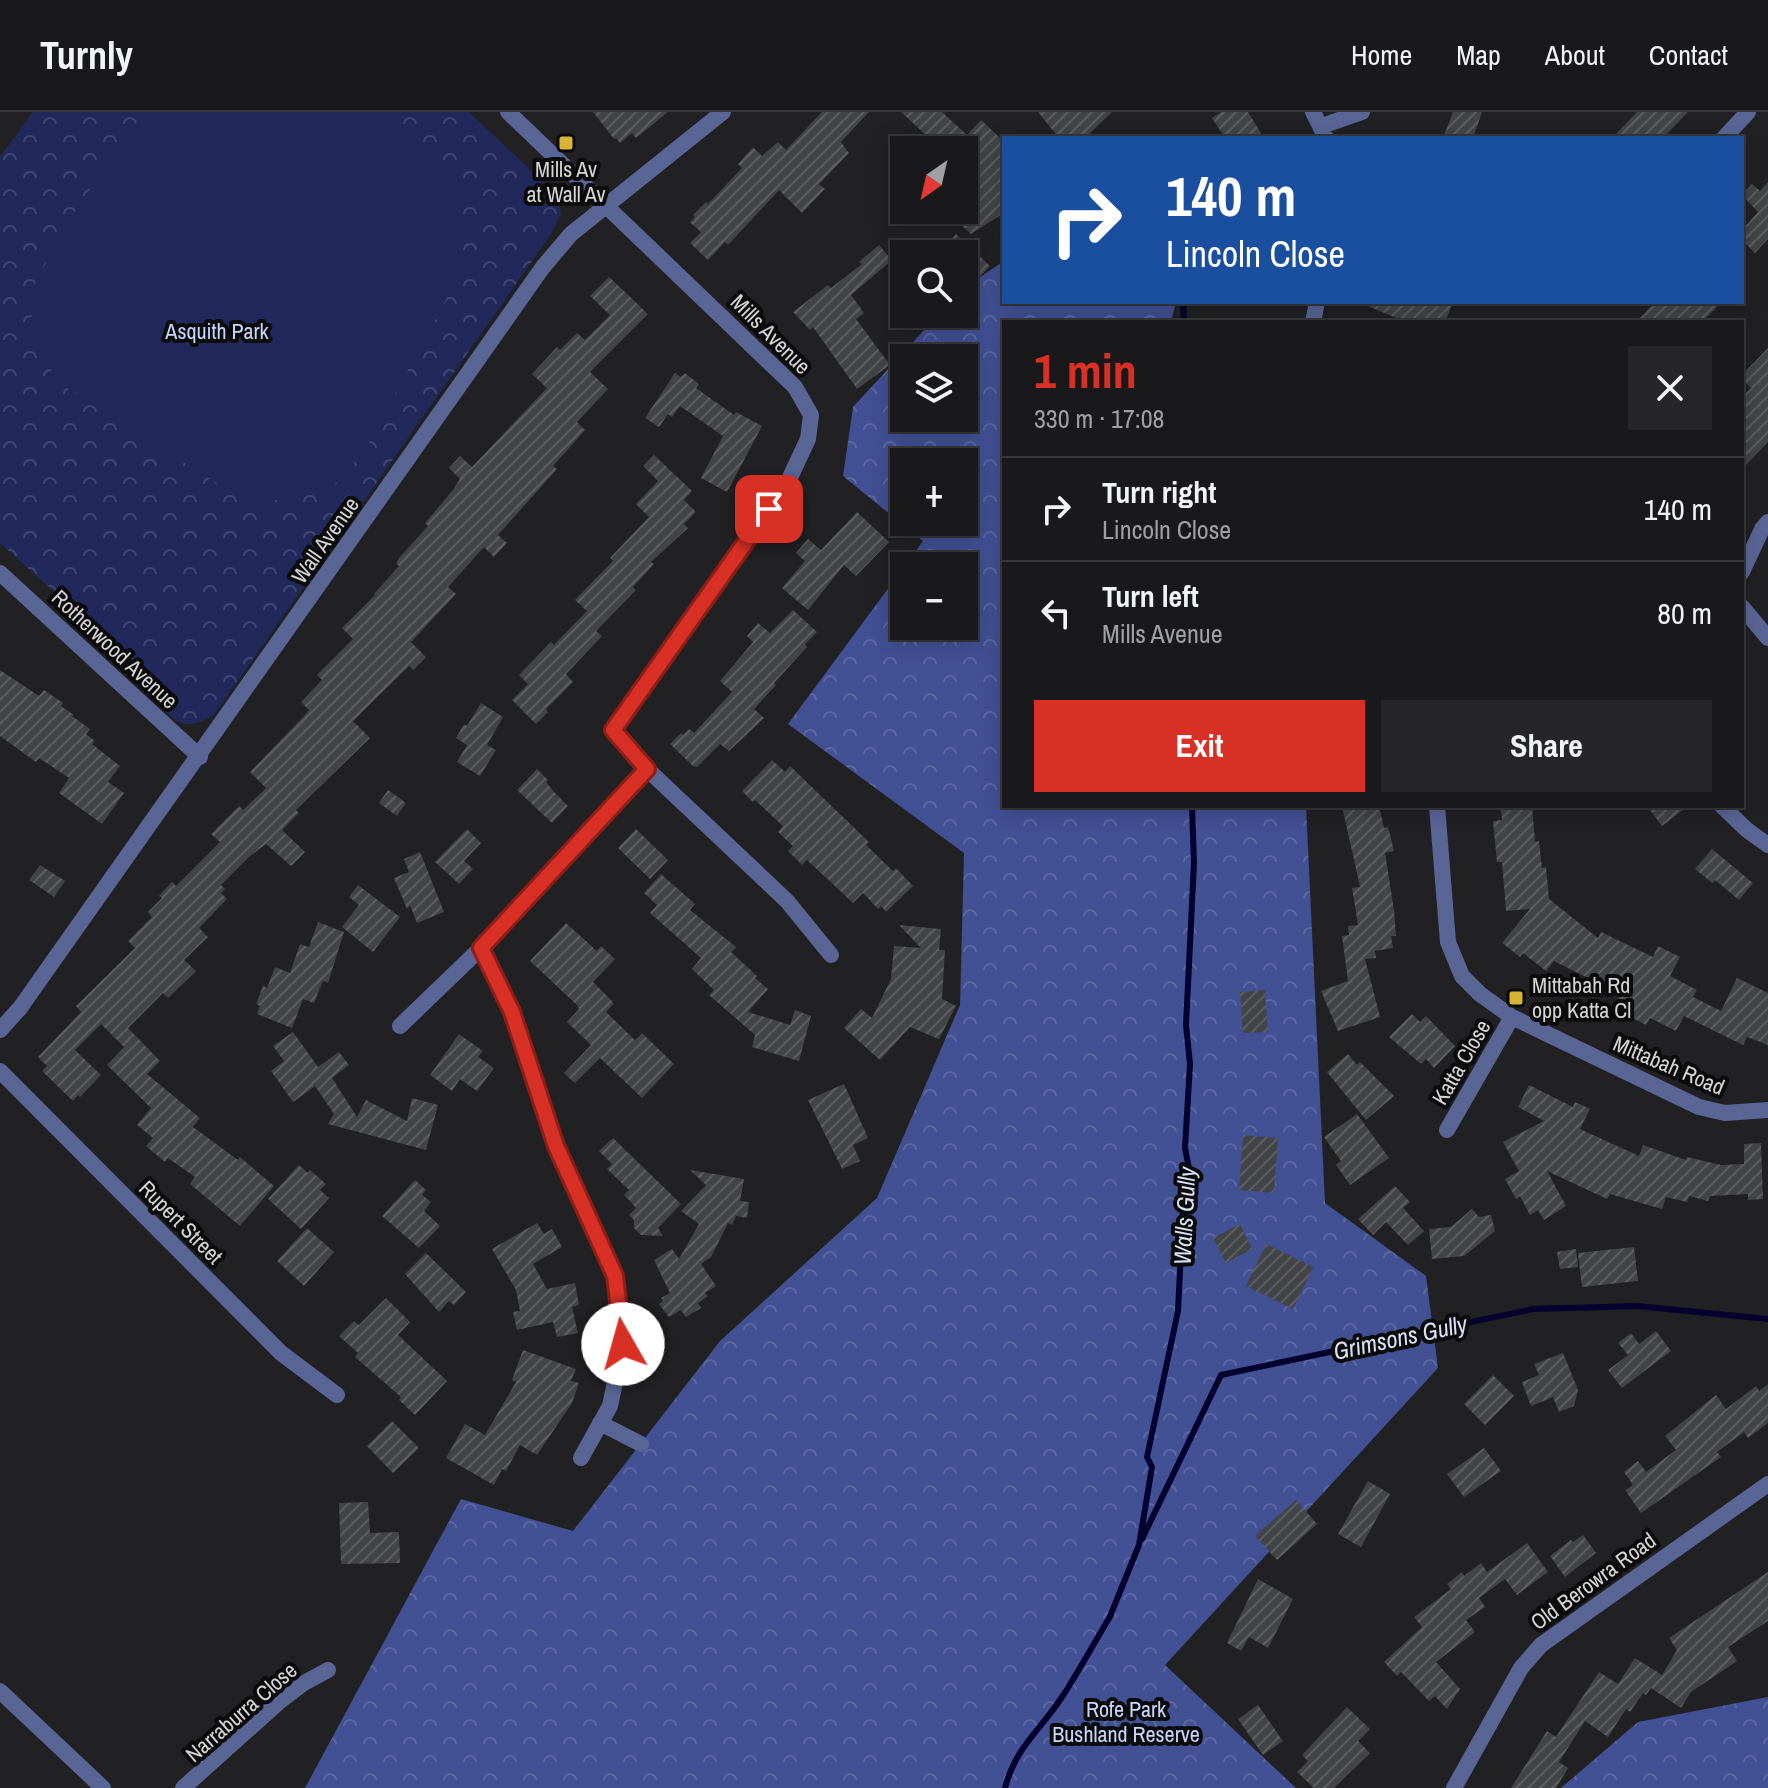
<!DOCTYPE html>
<meta charset="utf-8">
<style>
:root{--surface:#19191b;--page:#262628;--text:#f1f3f6;--muted:#9fa0a3;--line:#37383a;--accent:#d93025}
body{margin:0;font-family:"Archivo Narrow",sans-serif;background:var(--page);color:var(--text);height:100vh;display:flex;flex-direction:column;font-size:30px;white-space:nowrap}
*{box-sizing:border-box;margin:0}
p{font-size:26px;color:var(--muted)}
.icon{flex:none;width:44px;height:44px;fill:none;stroke:currentColor;stroke-width:2;stroke-linecap:round;stroke-linejoin:round}
.map{position:relative;flex:1;overflow:hidden}
.panel{position:absolute;left:1002px;top:208px;width:742px;height:488px;display:flex;flex-direction:column;background:var(--surface);border-radius:0px;box-shadow:0 4px 20px #0003,0 0 0 2px var(--line)}
.panel>*{flex:none}
.banner{position:absolute;left:1002px;top:24px;width:742px;height:168px;border-radius:0px;box-shadow:0 4px 20px #0003,0 0 0 2px var(--line);background:#1a4fa0;color:#fff;overflow:hidden}
.needle{width:52px;rotate:214deg}
.controls{position:absolute;left:890px;top:24px;display:grid;gap:16px}
.controls a{display:grid;place-items:center;width:88px;height:88px;border-radius:0px;background:var(--surface);box-shadow:0 4px 20px #0003,0 0 0 2px var(--line);font-size:40px}
.pin{position:absolute;display:grid;place-items:center;width:68px;height:68px;color:#fff;margin:-34px;border-radius:16px;box-shadow:0 4px 12px #0006}
.me{position:absolute;width:88px;margin:-44px;rotate:353deg;stroke-linejoin:round;filter:drop-shadow(0 0 6px #0008)}
.turn{display:flex;align-items:center;gap:28px;height:168px;padding:0 32px;font-size:36px}
.turn .icon{width:104px;height:104px;stroke-width:2.5}
.turn b{display:block;font-size:56px;line-height:68px}
.round{display:grid;place-items:center;flex:none;width:84px;height:84px;border-radius:0px;background:var(--page)}
.head{display:flex;align-items:center;justify-content:space-between;height:136px;padding:0 32px}
h1{font-size:48px;font-weight:700;line-height:60px;color:var(--accent)}
.cta{display:flex;gap:16px;margin-top:auto;padding:16px 32px}
.cta a{flex:1;height:92px;border-radius:0px;background:var(--accent);color:#fff;font-size:32px;font-weight:700;line-height:92px;text-align:center}
.cta a+a{background:var(--page);color:var(--text)}
ul{padding:0;list-style:none}
li{display:flex;align-items:center;gap:24px;height:104px;padding:0 32px;border-top:2px solid var(--line)}
li div{flex:1}
li b{display:block;font-size:30px}
li em{font-style:normal}
header{display:flex;align-items:center;gap:48px;box-sizing:border-box;height:112px;padding:0 40px;background:var(--surface);border-bottom:2px solid var(--line)}
header strong{font-size:38px}
nav{display:flex;gap:44px;margin-inline-start:auto;font-size:28px}
.map>svg:first-child{display:block}
.forest{fill:url(#forest-crowns);fill-rule:evenodd}
.park{fill:url(#park-crowns)}
.pitch{fill:#21295c}
.lines{fill:none;stroke-linecap:round;stroke-linejoin:round}
.stream{stroke:#04012f;stroke-width:6}
.building{fill:url(#building-hatch)}
.minor{stroke:#596595;stroke-width:16}
.route-casing{stroke:#8d1f18;stroke-width:20}
.route{stroke:#d93025;stroke-width:14}
.poi-dot{fill:#d8b434;stroke:#0b0b0c;stroke-width:3}
.labels{text-anchor:middle;dominant-baseline:central;stroke-width:8;stroke-linejoin:round;paint-order:stroke}
.poi-label{font-size:22px;fill:#d5d5d7;stroke:#0b0b0c}
.park-label{font-size:22px;fill:#cad5fd;stroke:#0b0b0c}
.street-label{font-size:22px;fill:#d5d5d7;stroke:#0b0b0c}
.water-label{font-size:24px;font-style:italic;fill:#dce2f6;stroke:#0b0b0c}
</style>
<header>
<strong>Turnly</strong>
<nav><a>Home</a><a>Map</a><a>About</a><a>Contact</a></nav>
</header>
<div class="map">
<svg width="1768" height="1676" viewBox="0 0 1768 1676">
<defs>
<pattern id="forest-crowns" width="20" height="18" patternUnits="userSpaceOnUse" patternTransform="scale(2)"><rect width="20" height="18" fill="#425094"/><path d="M2 6a3 3 0 1 1 6 0M12 15a3 3 0 1 1 6 0" fill="none" stroke="#5c68a2"/></pattern>
<pattern id="park-crowns" width="20" height="18" patternUnits="userSpaceOnUse" patternTransform="scale(2)"><rect width="20" height="18" fill="#21295c"/><path d="M2 6a3 3 0 1 1 6 0M12 15a3 3 0 1 1 6 0" fill="none" stroke="#404773"/></pattern>
<pattern id="building-hatch" width="6" height="6" patternUnits="userSpaceOnUse" patternTransform="scale(2)"><rect width="6" height="6" fill="#434447"/><path d="M-1 1l2-2M0 6l6-6M5 7l2-2" fill="none" stroke="#5d5e61"/></pattern>
</defs>
<rect width="100%" height="100%" fill="#212124"/>
<path class="forest" d="M1004 149V190H1176L1171 210H1004V694H1306L1325 1091 1426 1164 1438 1256 1165 1553 1296 1676H305L461 1387 573 1419 720 1229 877 1086 960 893 964 741 788 612 904 455V514H964V454H905L923 429 843 364 853 295 939 202H964V176ZM904 246H964V306H904ZM904 350H964V410H904Z
M1768 1585V1676H1561L1638 1610Z"/>
<path class="park" d="M33 0H469L556 82 561 102 551 122 213 604C189 615 183 617 164 598L172 586 0 431V45Z"/>
<path class="pitch" d="M144 0H385L415 26 456 72 467 123 448 184 364 340 336 371 265 391 226 377 58 270 30 222 35 172 66 112Z"/>
<g class="lines">
<path class="stream" d="M1183 190 1184 210
M1142 1427 1221 1263 1533 1197 1637 1194 1768 1207
M1111 1502 1139 1433 1152 1355 1147 1345 1178 1199 1183 1098 1190 1062 1185 1036 1190 952 1186 913 1194 751 1192 694
M1005 1676C1016 1634 1040 1619 1062 1585 1079 1559 1094 1531 1111 1503"/>
</g>
<path class="building" d="M593 0H668L636 26 632 21 620 31 616 26 614 27Z
M822 0H869L841 30 849 41 819 72 825 77 802 101 779 78 728 133 725 130 708 148 690 131 701 120 690 110 695 105 693 103 706 90 708 92 742 56 738 52 753 35 762 44 778 30 786 38Z
M901 0H942L967 23 981 8 1004 30V101L971 122 945 98H964V38H942Z
M1038 0H1112L1085 26H1059Z
M1221 0H1248L1264 26H1225L1212 6Z
M1453 0H1482L1473 26H1443Z
M1637 0H1688L1663 26H1612Z
M1768 70V127L1755 141 1742 128V118L1758 100 1742 83 1752 72 1760 79Z
M956 122 990 154 964 182V142H937Z
M879 133 892 148 851 183 864 201 856 207 890 253 857 277 813 215 810 218 793 200 828 173 831 176 862 152 859 150Z
M609 165 648 202 590 260 608 277 577 310 585 318 553 354 557 357 498 423 507 431 494 445 484 435 448 475 456 482 411 530 426 545 413 558 409 554 353 609 370 626 296 698 299 701 282 718 305 740 291 754 266 732 250 744 221 773 225 777 221 781 227 787 199 816 208 825 184 848 196 859 168 886 163 881 128 916 160 949 147 962 200 1006 193 1015 238 1048 240 1045 274 1074 240 1114 190 1072 195 1065 168 1046 165 1050 146 1034 153 1026 137 1013 151 996 107 953 124 935 101 912 75 938 101 963 80 985 78 983 73 989 42 959 47 954 38 945 81 900 76 894 135 836 128 829 152 805 148 800 162 786 159 784 172 770 176 774 220 730 211 722 239 694 243 698 266 676 250 660 305 603 309 598 301 590 322 568 317 563 353 527 342 516 375 483 374 482 399 454 396 451 399 446 428 414 425 411 453 378 460 367 449 356 460 344 472 355 547 276 532 262 557 235 560 238 577 221 585 228 610 203 590 184Z
M1358 190H1453L1445 210H1406Z
M1655 190H1722L1702 210H1636Z
M1768 236V330L1742 357V285L1751 276 1742 267V263Z
M675 261 681 265 685 261 699 272 696 276 734 303 736 300 762 314 727 380 701 366 723 324 680 294 672 305 668 302 659 315 645 306Z
M654 343 692 379 684 388 696 400 684 412 688 416 651 450 654 452 633 475 636 478 596 519 602 524 566 562 573 570 546 597 548 600 536 612 512 588 528 572 519 563 551 530 554 533 587 499 575 488 613 449 610 446 649 405 636 392 658 369 643 354Z
M857 400 889 430 856 464 844 453 808 498 782 476 805 449 796 441 808 427 821 438Z
M793 498 817 520 805 532 807 535 774 571 776 573 754 597 764 606 729 639 720 632 697 655 693 654 670 632 681 621 683 623 689 617 694 621 732 580 720 569 753 530 747 524 758 511 770 521Z
M0 558 39 584 44 578 63 591 61 594 74 603 72 604 90 617 86 622 95 629 92 632 120 654 108 670 124 681 102 712 59 681 69 666 39 646 36 650 0 624Z
M481 591 503 605 487 633 496 638 480 664 457 650 467 633 456 626 464 612 467 614Z
M772 648 785 660 790 654 869 730 866 733 893 759 896 756 913 774 886 800 881 794 878 797 863 781 853 791 807 748 802 753 788 739 793 734 778 720 783 714 755 688 753 690 742 679Z
M537 657 548 668 546 670 554 680 568 694 552 711 517 678Z
M388 678 406 691 397 704 379 691Z
M1342 694H1379L1384 716 1388 715 1394 739 1385 741 1394 798 1396 824H1391L1393 836 1375 839 1376 846 1365 847 1380 905 1338 919 1321 879 1348 869 1342 824 1349 823 1348 814 1358 813 1352 776 1360 775Z
M1500 694H1532L1535 730 1539 729 1542 756 1546 755 1549 787 1598 826 1601 820 1653 845 1658 834 1680 845 1670 864 1697 878 1693 885 1721 899 1737 866 1768 881V933L1747 925 1743 933 1684 904 1676 919 1650 906 1646 913 1627 903 1632 893 1590 872 1592 868 1554 849 1546 859 1523 841 1520 845 1502 831 1530 797 1506 799 1502 750H1497L1493 709 1502 708Z
M1647 694H1688L1662 714Z
M467 717 481 731 464 749 473 757 459 772 435 750Z
M636 717 668 748 650 767 618 736Z
M1712 737 1753 771 1739 788 1715 768 1712 771 1695 757Z
M420 740 444 800 417 811 410 793 407 797 394 766 409 760 404 747Z
M40 753 65 769 54 785 29 768Z
M661 762 695 792 690 798 736 835 731 840 757 864 755 866 768 877 748 900 790 913 795 898 811 904 799 949 752 935 755 923 709 883 714 878 692 857 701 846 650 801 657 793 644 781Z
M358 773 400 805 373 840 342 815 359 793 349 785Z
M318 810 344 820 328 871 323 869 314 891 303 887 292 916 257 902 260 894 256 892 263 874 267 876 275 855 290 861 300 832 309 835Z
M566 811 597 839 601 834 615 847 593 870 614 891 606 900 635 928 642 921 674 952 642 986 600 946 575 971 564 961 591 933 567 910 579 897 577 893 530 849Z
M899 813 941 817 939 838H945L942 887 956 894 939 927 910 915 880 948 844 916 861 897 872 906 891 867 894 834 921 836Z
M1265 878 1268 920 1243 921 1240 880Z
M1412 902 1420 910 1426 904 1455 934 1434 956 1426 947 1421 952 1389 925Z
M293 920 318 955 339 940 349 953 332 966 357 1005 366 988 407 1009 412 986 438 993 426 1038 328 1012 334 1002 315 974 293 990 271 959 284 949 273 934Z
M459 922 483 939 478 945 494 956 477 979 460 967 452 979 430 963Z
M1348 942 1357 953 1360 950 1394 984 1366 1008 1327 960Z
M844 972 868 1026 853 1033 860 1049 842 1057 808 988Z
M1529 973 1573 995 1575 990 1590 997 1580 1017 1639 1044 1643 1033 1686 1048 1687 1045 1721 1053 1744 1052V1032L1761 1031 1763 1087 1748 1088V1082L1710 1084 1708 1089 1689 1084 1687 1090 1666 1085 1662 1097 1610 1082 1607 1087 1547 1059 1566 1094 1544 1108 1538 1098 1530 1103 1520 1084 1516 1087 1505 1067 1519 1059 1503 1030 1544 1009 1518 995Z
M1357 1002 1389 1046 1350 1073 1336 1053 1341 1049 1324 1025Z
M1243 1023 1278 1026 1274 1081 1239 1078Z
M613 1026 681 1092 658 1116 663 1124 641 1123 634 1116V1108L629 1103 636 1096 624 1083 629 1078 607 1057 612 1052 599 1039Z
M299 1053 308 1061 310 1058 326 1072 320 1078 329 1086 301 1117 268 1087Z
M690 1058 744 1067 740 1089 749 1090 747 1106 736 1104 732 1113 728 1111 711 1145 701 1152 716 1174 705 1181 708 1184 698 1191 701 1196 686 1205 681 1198 669 1205 659 1192 663 1189 661 1186 670 1181 654 1148 672 1137 679 1147 699 1112 681 1099 706 1073Z
M415 1068 426 1078 422 1083 431 1090 424 1099 440 1114 419 1136 382 1104Z
M1395 1074 1410 1090 1403 1096 1424 1119 1408 1133 1386 1110 1373 1123 1358 1107Z
M1472 1097 1479 1105 1491 1103 1495 1119 1464 1144 1432 1147 1429 1117 1451 1115Z
M537 1111 544 1122 552 1117 562 1135 533 1152 547 1177 575 1171 579 1193 572 1195 578 1221 557 1225 553 1210 517 1218 513 1200 520 1199 516 1178 492 1137Z
M1240 1112 1252 1137 1226 1151 1213 1126Z
M307 1116 334 1140 304 1174 277 1149Z
M1266 1132 1313 1155 1293 1197 1246 1174Z
M1634 1135 1638 1169 1582 1175 1578 1141Z
M1576 1137 1578 1155 1560 1157 1557 1140Z
M426 1141 466 1180 454 1193 449 1189 439 1200 405 1162Z
M386 1186 410 1210 398 1223 447 1269 415 1303 399 1288 401 1285 355 1245 358 1241 339 1224 354 1209 359 1213Z
M1656 1219 1671 1239 1622 1276 1608 1258 1628 1243 1618 1231 1631 1221 1639 1232Z
M523 1238 576 1257 571 1269 579 1271 572 1291 537 1343 520 1333 506 1359 502 1357 494 1373 446 1346 465 1312 485 1323 516 1270 512 1268Z
M1563 1241 1578 1278 1574 1294 1559 1300 1553 1285 1531 1294 1522 1270 1539 1263 1534 1252Z
M1493 1263 1514 1284 1485 1313 1464 1292Z
M1768 1272V1311L1748 1326 1744 1320 1717 1340 1721 1345 1641 1401 1625 1378 1633 1373 1624 1360 1638 1349 1646 1360 1676 1338 1665 1324 1716 1283 1726 1297 1756 1274 1759 1279Z
M392 1309 419 1336 393 1361 367 1334Z
M1484 1336 1501 1359 1464 1385 1447 1362Z
M1368 1369 1390 1382 1361 1435 1338 1422Z
M1296 1388 1317 1412 1277 1448 1255 1424Z
M368 1390 370 1421 399 1420 400 1451 341 1452 339 1391Z
M1583 1423 1596 1441 1565 1465 1550 1444 1571 1428 1573 1430Z
M1527 1431 1548 1460 1517 1483 1505 1467 1479 1486 1485 1495 1466 1508 1475 1520 1436 1550 1460 1577 1447 1597 1435 1584 1429 1589 1401 1560 1397 1564 1384 1550 1422 1515 1414 1505 1451 1477 1447 1472 1462 1460 1464 1464 1481 1451 1487 1460Z
M1768 1460V1509L1728 1535 1737 1549 1691 1580 1681 1596 1651 1576 1646 1583 1643 1581 1630 1600 1626 1597 1608 1625 1585 1609 1559 1650 1568 1656 1556 1676H1511L1547 1619 1556 1625 1599 1560 1618 1572 1635 1546 1662 1563 1677 1538 1669 1526Z
M1258 1467 1293 1487 1268 1536 1249 1525 1241 1539 1227 1531Z
M1258 1593 1283 1629 1263 1643 1238 1607Z
M1347 1595 1370 1617 1358 1629 1370 1641 1334 1676H1314L1297 1660 1308 1649 1302 1643Z"/>
<g class="lines">
<path class="minor" d="M508 0 795 275 811 303 808 327 787 372 613 618 647 657 787 789 831 843
M1313 0 1326 26
M1322 14 1362 0
M1724 26 1748 0
M1313 210 1317 190
M1742 460 1762 417 1768 410
M0 461 200 645
M1742 495 1768 526
M1437 694 1448 830 1462 864 1480 882 1512 905 1699 995 1725 1001 1768 998
M1722 694 1747 718 1768 733
M481 836 512 900 556 1034 615 1164 623 1232 610 1294 581 1346
M400 914 481 836 647 657
M0 918 20 896 543 155 571 122 723 0
M0 959 281 1241 337 1283
M1447 1018 1512 905
M600 1311 641 1332
M0 1579 103 1676
M183 1676 279 1590 304 1571 328 1558
M1454 1676 1521 1556 1541 1533 1768 1372"/>
</g>
<g class="lines">
<g class="route-casing">
<path id="route" d="M623 1232 615 1164 556 1034 512 900 481 836 647 657 613 618 769 397"/>
</g>
<use href="#route" class="route"/>
</g>
<g class="poi-dot">
<rect x="558" y="23" width="16" height="16" rx="4"/>
<rect x="1508" y="878" width="16" height="16" rx="4"/>
</g>
<g class="labels">
<g class="poi-label">
<text x="566" y="57">Mills Av<tspan x="566" dy="25">at Wall Av</tspan></text>
<text x="1532" y="873" text-anchor="start">Mittabah Rd<tspan x="1532" dy="25">opp Katta Cl</tspan></text>
</g>
<g class="park-label">
<text x="217" y="219">Asquith Park</text>
<text x="1126" y="1597">Rofe Park<tspan x="1126" dy="25">Bushland Reserve</tspan></text>
</g>
<g class="street-label">
<text transform="translate(771 222) rotate(45)">Mills Avenue</text>
<text transform="translate(325 428) rotate(-55)">Wall Avenue</text>
<text transform="translate(115 537) rotate(43)">Rotherwood Avenue</text>
<text transform="translate(1461 950) rotate(-60)">Katta Close</text>
<text transform="translate(1669 953) rotate(23)">Mittabah Road</text>
<text transform="translate(181 1110) rotate(45)">Rupert Street</text>
<text transform="translate(1593 1469) rotate(-36)">Old Berowra Road</text>
<text transform="translate(241 1600) rotate(-41)">Narraburra Close</text>
</g>
<g class="water-label">
<text transform="translate(1184 1104) rotate(-87)">Walls Gully</text>
<text transform="translate(1400 1225) rotate(-12)">Grimsons Gully</text>
</g>
</g>
</svg>
<div class="controls">
<a><svg class="needle" viewBox="-14 -14 28 28"><path d="M0-13l5 13h-10z" fill="#e53935"/><path d="M0 13l5-13h-10z" fill="#9fa0a3"/></svg></a>
<a><svg class="icon" aria-label="search" viewBox="0 0 24 24"><circle cx="10" cy="10" r="6"/><path d="M15 15l6 6"/></svg></a>
<a><svg class="icon" aria-label="layers" viewBox="0 0 24 24"><path d="M12 4l9 5-9 5-9-5zM3 14l9 5 9-5"/></svg></a>
<a>+</a>
<a>−</a>
</div>
<div class="pin" style="left:769px;top:397px;background:#d93025"><svg class="icon" aria-label="arrive" viewBox="0 0 24 24"><path d="M6 21V4h12l-3 4 3 4H6"/></svg></div>
<svg class="me" style="left:623px;top:1232px" viewBox="-20 -20 40 40"><circle r="19" fill="#fff"/><path d="M0-13L10 11 0 6-10 11z" fill="#d93025"/></svg>
<div class="banner">
<div class="turn"><svg class="icon" aria-label="right" viewBox="0 0 24 24"><path d="M7 20v-9h11M14 6l5 5-5 5"/></svg><div><b>140 m</b>Lincoln Close</div></div>
</div>
<section class="panel">
<div class="head"><div><h1>1 min</h1><p>330 m · 17:08</p></div><a class="round"><svg class="icon" aria-label="close" viewBox="0 0 24 24"><path d="M6 6l12 12M18 6L6 18"/></svg></a></div>
<ul>
<li><svg class="icon" aria-label="right" viewBox="0 0 24 24"><path d="M7 20v-9h11M14 6l5 5-5 5"/></svg><div><b>Turn right</b><p>Lincoln Close</p></div><em>140 m</em></li>
<li><svg class="icon" aria-label="left" viewBox="0 0 24 24"><path d="M17 20v-9H6M10 6l-5 5 5 5"/></svg><div><b>Turn left</b><p>Mills Avenue</p></div><em>80 m</em></li>
</ul>
<div class="cta"><a>Exit</a><a>Share</a></div>
</section>
</div>
